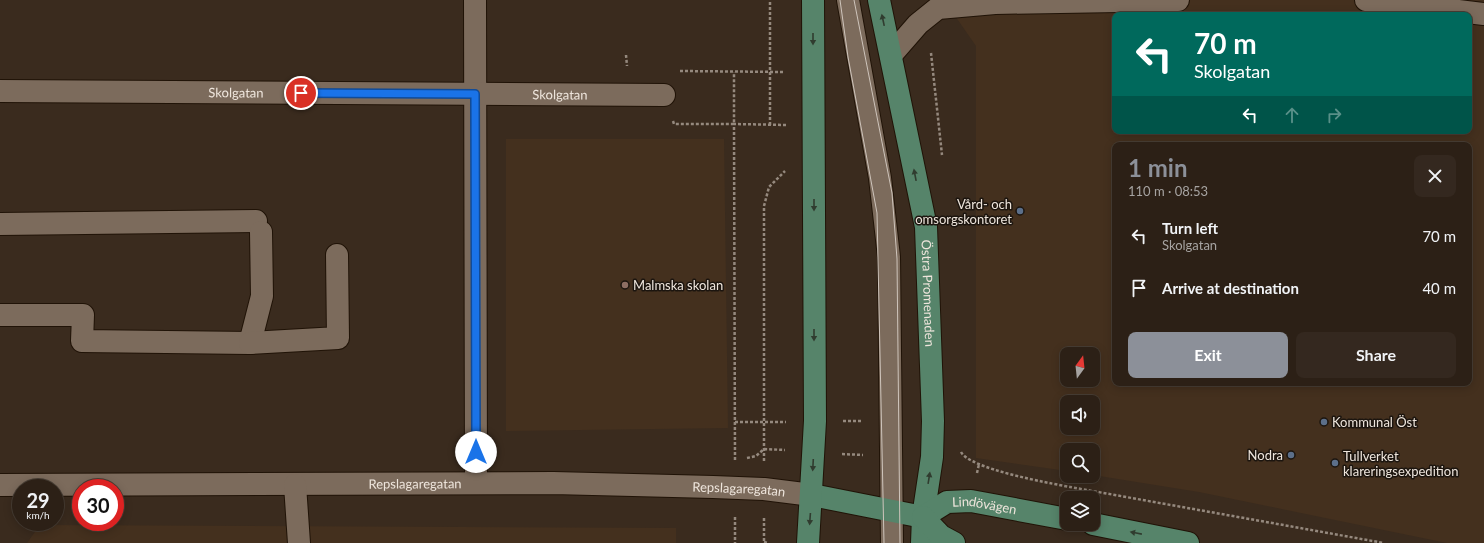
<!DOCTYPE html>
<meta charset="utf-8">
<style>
:root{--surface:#2c2016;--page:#34281f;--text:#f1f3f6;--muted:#a6a3a1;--line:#483e35;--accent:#8c9099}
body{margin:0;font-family:Lato,sans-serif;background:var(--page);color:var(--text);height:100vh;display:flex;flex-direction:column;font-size:15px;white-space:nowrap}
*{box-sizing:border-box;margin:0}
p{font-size:13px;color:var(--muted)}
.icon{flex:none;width:22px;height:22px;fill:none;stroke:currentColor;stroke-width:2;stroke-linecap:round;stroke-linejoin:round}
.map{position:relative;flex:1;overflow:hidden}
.details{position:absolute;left:1112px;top:142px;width:360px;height:244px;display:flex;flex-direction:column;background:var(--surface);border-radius:8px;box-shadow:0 2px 10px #0003,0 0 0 1px var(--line)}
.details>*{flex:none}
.guide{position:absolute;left:1112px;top:12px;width:360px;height:122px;border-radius:8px;box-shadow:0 2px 10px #0003,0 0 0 1px var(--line);background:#00695c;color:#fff;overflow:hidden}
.needle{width:26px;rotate:15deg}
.controls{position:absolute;left:1060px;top:347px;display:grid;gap:8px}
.controls a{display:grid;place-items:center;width:40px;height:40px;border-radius:8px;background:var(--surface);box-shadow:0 2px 10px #0003,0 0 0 1px var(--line);font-size:20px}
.speed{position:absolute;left:12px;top:479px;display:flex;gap:8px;font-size:20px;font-weight:700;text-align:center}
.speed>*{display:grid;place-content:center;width:52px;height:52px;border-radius:50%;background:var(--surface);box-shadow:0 2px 10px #0003,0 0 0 1px var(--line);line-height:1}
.speed small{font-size:10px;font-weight:400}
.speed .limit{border:6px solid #d22;background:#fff;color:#111}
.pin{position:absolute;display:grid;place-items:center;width:34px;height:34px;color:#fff;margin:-17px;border:2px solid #fff;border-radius:50%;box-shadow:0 1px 4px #0007}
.me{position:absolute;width:44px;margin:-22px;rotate:0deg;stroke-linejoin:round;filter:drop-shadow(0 0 3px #0008)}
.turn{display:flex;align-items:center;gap:14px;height:84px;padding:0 16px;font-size:18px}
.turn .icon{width:52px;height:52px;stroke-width:2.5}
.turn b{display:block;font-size:28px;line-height:34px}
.lanes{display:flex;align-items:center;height:38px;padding:0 16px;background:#0003;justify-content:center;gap:20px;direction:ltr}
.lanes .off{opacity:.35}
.round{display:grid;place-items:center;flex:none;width:42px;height:42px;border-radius:8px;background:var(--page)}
.head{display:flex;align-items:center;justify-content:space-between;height:68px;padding:0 16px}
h1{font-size:24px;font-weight:700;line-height:30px;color:var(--accent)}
.cta{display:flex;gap:8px;margin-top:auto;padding:8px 16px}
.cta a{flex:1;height:46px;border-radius:8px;background:var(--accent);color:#fff;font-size:16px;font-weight:700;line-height:46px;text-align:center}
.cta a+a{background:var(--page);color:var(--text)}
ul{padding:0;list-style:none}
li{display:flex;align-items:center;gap:12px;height:52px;padding:0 16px}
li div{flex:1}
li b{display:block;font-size:15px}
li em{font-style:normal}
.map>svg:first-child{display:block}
.built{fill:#44301e;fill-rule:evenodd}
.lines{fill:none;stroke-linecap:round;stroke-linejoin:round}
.minor-casing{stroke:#201307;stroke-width:24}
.major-casing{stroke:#201307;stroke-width:24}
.path{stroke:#95897e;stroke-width:2.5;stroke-dasharray:3 2;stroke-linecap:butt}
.minor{stroke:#7c6b5c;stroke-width:22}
.major{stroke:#56846a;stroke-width:22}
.tram{stroke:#cfc5bc;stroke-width:1}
.oneway{fill:#303c2f}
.route-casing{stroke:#114b97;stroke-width:10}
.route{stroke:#1a73e8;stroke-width:7}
.service-dot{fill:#5c6f8a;stroke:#1c150f;stroke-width:1.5}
.education-dot{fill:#8d6e63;stroke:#1c150f;stroke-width:1.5}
.labels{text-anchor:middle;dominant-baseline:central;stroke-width:3;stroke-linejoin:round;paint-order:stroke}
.street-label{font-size:13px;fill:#eee5dc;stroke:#1c150f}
.poi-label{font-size:13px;fill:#eee5dc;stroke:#1c150f;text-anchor:start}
</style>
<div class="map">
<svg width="1484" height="543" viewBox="0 0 1484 543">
<rect width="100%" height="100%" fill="#3a2b1e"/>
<path class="built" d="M944 0H1484V543H1447L1199 492 1093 475V450H1067V471L976 458V46ZM1115 15H1469V131H1115ZM1115 145H1469V383H1115ZM1067 354H1093V380H1067ZM1067 402H1093V428H1067Z
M506 139H724L728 428 506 431Z
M40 525 676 528V543H27Z"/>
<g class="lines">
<g class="minor-casing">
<g id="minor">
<path d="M475 0 476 483"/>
<path d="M848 0 880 178 889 257 892 543"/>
<path d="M1366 0 1484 14"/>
<path d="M891 55 918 24 938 8 995 3 1178 0"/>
<path id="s1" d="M0 91 664 95"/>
<path d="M0 224 256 221"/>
<path d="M0 315H83L82 341 250 343 262 296 261 232"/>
<path d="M250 343 338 338 337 255"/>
<path id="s2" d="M0 485 553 483 713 487 764 489 812 495"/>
<path d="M295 485 299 543"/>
</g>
</g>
<g class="major-casing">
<g id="major">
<path id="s3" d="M879 0 926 227 933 421 932 457 923 517 922 543"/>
<path d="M812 495 923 517"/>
<path id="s4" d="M923 517 947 502 971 501 1067 519"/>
<path d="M923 517 941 536 954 543"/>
<path d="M1093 524 1188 543"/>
<path d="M808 543 815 421 813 0"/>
</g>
</g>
<path class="path" d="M931 53 942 155
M626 55 627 66
M680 71 785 72
M673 121 674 124H734V72
M770 125V0
M843 421H862
M735 422H786
M961 452C970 469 1049 483 1070 487L1384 543
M842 454 863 455
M747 458 756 456 764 449 785 450
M735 460 734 124 786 125
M764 461V206L769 187 785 171
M977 473 979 464
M735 517V543
M764 518V543
M764 542 768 543"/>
<use href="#minor" class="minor"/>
<use href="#major" class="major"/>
<path class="tram" d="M840 0 848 57 877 213 884 543
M854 0 892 193 897 259 900 543"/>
</g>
<defs><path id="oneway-solid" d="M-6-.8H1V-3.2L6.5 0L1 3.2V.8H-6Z"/></defs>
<g class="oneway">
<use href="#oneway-solid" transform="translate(883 20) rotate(-102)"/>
<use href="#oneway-solid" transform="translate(813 39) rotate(90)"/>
<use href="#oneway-solid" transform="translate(915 175) rotate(-101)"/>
<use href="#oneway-solid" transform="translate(814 205) rotate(90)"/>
<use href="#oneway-solid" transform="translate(814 335) rotate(90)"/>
<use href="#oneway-solid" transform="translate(813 465) rotate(93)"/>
<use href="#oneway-solid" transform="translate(929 478) rotate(-81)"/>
<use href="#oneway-solid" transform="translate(810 519) rotate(94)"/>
<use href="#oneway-solid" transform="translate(1136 533) rotate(-169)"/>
</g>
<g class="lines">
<g class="route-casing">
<path id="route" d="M301 93 475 94 476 452"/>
</g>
<use href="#route" class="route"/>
</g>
<g class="service-dot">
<circle cx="1020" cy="211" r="4"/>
<circle cx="1324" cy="422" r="4"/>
<circle cx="1291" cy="455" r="4"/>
<circle cx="1335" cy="463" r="4"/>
</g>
<circle class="education-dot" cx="625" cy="285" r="4"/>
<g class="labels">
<g class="street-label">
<text stroke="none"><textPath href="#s1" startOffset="236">Skolgatan</textPath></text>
<text stroke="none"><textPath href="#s1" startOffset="560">Skolgatan</textPath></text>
<text stroke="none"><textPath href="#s3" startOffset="298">Östra Promenaden</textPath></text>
<text stroke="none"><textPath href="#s2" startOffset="415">Repslagaregatan</textPath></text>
<text stroke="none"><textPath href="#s2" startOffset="739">Repslagaregatan</textPath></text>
<text stroke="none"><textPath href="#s4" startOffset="66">Lindövägen</textPath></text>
</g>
<g class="poi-label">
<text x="1012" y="204" text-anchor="end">Vård- och<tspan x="1012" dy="15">omsorgskontoret</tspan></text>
<text x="633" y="285">Malmska skolan</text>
<text x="1332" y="422">Kommunal Öst</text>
<text x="1283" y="455" text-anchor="end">Nodra</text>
<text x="1343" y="456">Tullverket<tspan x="1343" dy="15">klareringsexpedition</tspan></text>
</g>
</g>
</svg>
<div class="controls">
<a><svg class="needle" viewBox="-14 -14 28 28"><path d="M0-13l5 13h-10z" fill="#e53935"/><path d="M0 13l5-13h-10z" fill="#a6a3a1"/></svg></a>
<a><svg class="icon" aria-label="sound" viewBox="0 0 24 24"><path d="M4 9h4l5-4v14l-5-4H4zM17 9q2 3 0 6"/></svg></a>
<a><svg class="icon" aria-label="search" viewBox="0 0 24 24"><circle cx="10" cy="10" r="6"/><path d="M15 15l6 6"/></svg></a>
<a><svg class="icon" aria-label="layers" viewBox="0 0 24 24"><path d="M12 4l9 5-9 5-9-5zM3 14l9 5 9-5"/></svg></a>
</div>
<div class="speed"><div>29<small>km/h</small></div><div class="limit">30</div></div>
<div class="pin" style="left:301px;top:93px;background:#d93025"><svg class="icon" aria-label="arrive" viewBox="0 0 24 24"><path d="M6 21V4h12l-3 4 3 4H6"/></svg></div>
<svg class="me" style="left:476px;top:452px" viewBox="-20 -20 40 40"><circle r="19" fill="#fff"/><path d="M0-13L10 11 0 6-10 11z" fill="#1a73e8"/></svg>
<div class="guide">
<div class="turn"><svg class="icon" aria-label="left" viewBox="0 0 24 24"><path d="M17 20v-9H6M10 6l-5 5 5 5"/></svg><div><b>70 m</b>Skolgatan</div></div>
<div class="lanes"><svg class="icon" aria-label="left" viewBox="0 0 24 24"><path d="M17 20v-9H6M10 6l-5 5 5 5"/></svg><svg class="icon off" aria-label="ahead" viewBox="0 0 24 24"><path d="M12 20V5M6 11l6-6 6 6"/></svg><svg class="icon off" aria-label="right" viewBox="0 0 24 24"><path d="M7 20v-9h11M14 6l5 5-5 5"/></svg></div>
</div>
<section class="details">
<div class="head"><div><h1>1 min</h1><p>110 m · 08:53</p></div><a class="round"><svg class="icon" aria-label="close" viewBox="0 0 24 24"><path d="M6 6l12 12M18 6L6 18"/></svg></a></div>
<ul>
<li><svg class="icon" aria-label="left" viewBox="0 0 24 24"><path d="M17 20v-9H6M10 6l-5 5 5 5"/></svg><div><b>Turn left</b><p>Skolgatan</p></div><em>70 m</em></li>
<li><svg class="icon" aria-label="arrive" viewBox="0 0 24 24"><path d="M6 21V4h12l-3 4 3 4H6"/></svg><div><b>Arrive at destination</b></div><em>40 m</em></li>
</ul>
<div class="cta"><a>Exit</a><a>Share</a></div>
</section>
</div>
